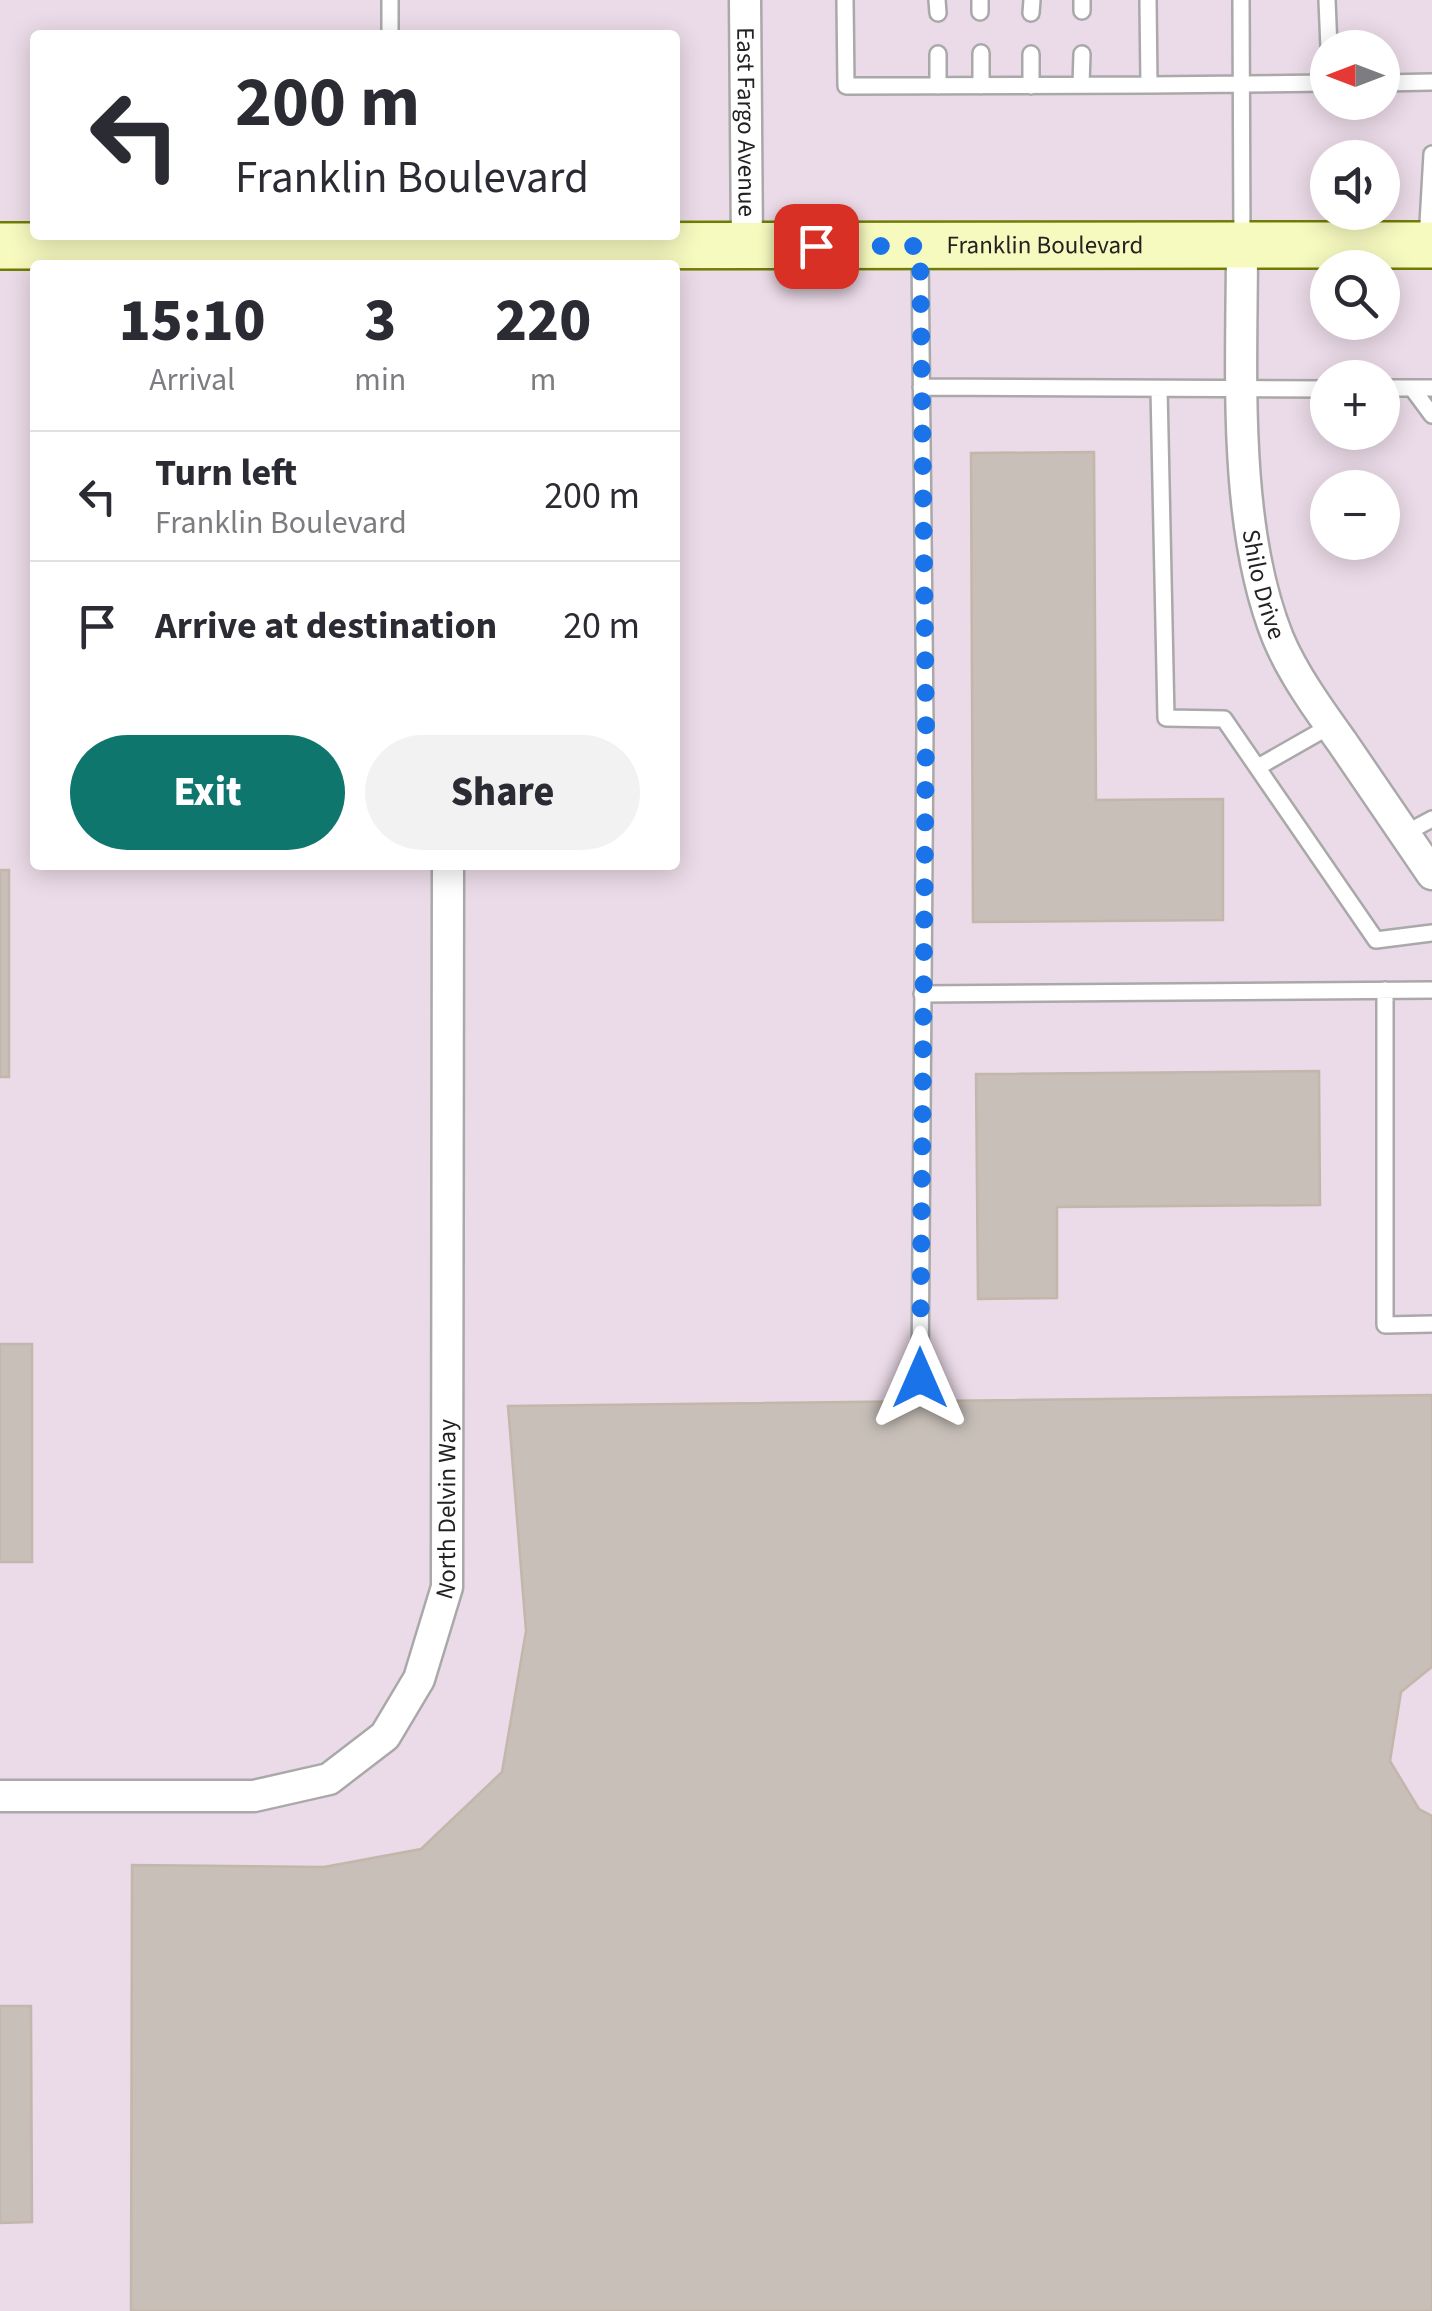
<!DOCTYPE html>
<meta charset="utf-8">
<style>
:root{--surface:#fff;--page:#f2f2f3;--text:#2b2b33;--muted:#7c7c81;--line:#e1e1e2;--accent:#0f766e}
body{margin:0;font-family:"Source Sans 3",sans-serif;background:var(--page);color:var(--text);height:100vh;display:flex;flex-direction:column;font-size:38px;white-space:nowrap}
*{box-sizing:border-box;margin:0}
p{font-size:32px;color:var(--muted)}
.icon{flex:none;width:55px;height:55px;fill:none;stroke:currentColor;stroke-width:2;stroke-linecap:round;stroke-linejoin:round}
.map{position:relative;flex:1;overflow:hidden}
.details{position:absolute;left:30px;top:260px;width:650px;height:610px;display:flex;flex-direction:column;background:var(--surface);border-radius:10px;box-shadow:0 5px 25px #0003}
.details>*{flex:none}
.banner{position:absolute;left:30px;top:30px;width:650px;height:210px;border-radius:10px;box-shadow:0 5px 25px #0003;background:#fff;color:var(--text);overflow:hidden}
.needle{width:65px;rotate:270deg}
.controls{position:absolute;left:1310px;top:30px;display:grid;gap:20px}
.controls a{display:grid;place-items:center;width:90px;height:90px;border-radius:50%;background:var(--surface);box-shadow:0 5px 25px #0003;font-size:50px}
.pin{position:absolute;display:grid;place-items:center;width:85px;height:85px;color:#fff;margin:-42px;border-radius:20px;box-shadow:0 5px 15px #0006}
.me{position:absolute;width:110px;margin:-55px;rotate:0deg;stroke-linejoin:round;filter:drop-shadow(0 0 8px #0008)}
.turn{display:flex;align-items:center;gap:35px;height:210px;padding:0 40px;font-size:45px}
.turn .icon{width:130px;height:130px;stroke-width:2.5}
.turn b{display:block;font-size:70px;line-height:85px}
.eta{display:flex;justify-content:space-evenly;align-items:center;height:170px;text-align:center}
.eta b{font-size:60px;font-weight:800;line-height:70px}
.primary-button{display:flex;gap:20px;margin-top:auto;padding:20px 40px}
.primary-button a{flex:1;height:115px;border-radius:60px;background:var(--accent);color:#fff;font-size:40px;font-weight:800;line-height:115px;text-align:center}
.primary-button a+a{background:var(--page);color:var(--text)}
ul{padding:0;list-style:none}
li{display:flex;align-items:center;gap:30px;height:130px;padding:0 40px;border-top:2px solid var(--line)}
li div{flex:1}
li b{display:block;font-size:38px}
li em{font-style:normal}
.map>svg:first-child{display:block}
.industrial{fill:#ebdbe8;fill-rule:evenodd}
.building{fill:#c7bfb8;stroke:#c4b6ab;stroke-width:2.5}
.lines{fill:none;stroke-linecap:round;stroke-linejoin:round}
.service-casing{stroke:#a9a9a9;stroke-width:20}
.minor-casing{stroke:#a9a9a9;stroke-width:35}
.secondary-casing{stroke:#707d05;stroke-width:50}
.service{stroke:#fff;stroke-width:15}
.minor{stroke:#fff;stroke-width:30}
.secondary{stroke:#f7fabf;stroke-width:45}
.route{stroke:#1a73e8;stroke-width:18;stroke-dasharray:0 32.4}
.labels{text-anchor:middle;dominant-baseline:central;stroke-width:10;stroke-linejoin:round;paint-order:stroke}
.street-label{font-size:25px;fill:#222;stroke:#fff}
</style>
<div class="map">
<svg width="1432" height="2311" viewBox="0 0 1432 2311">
<rect width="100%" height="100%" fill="#f2efe9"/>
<path class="industrial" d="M0 0H1432V2311H0ZM35 35H675V235H35ZM1328 48H1382V102H1328ZM1328 158H1382V212H1328ZM35 265H675V865H35ZM1328 268H1382V322H1328ZM1328 378H1382V432H1328ZM1328 488H1382V542H1328Z"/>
<path class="building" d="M1094 452 1096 800 1223 799V920L973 922 971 453Z
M0 870H9V1077H0Z
M1319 1071 1320 1205 1057 1207V1298L978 1299 976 1074Z
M0 1344H32V1562H0Z
M1432 1395V1667L1401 1692 1390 1761 1419 1809 1432 1816V2311H131L132 1865 324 1867 421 1849 502 1772 526 1631 508 1406Z
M0 2006H31L32 2222 0 2223Z"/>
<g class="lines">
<g class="service-casing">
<path id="service" d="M390 0V35
M845 0 846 86 1149 85 1148 0
M937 0 938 13
M980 0V12
M1082 0V11
M1241 0 1242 242
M1327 0 1329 48
M1031 13 1032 0
M981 53V86
M938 54V86
M1382 83 1432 82
M1081 85 1082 54
M1149 85 1328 83
M1031 86V54
M1427 241 1432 154
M921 387 1328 389
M1382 388H1432
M1412 388 1432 415
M1159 389 1166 718 1224 719 1376 940 1432 933
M1258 767 1330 726
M1404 834 1432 819
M1385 990V1325L1432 1324
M922 994 1432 990
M920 1378 925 726 920 250"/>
</g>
<g class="minor-casing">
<g id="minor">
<path id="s1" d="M745 0 747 246"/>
<path id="s2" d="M1242 246C1242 368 1232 524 1278 638 1293 674 1319 710 1342 742 1372 786 1402 830 1432 874"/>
<path id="s3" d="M0 1796H254L329 1779 385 1736 419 1679 447 1587 448 865"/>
</g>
</g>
<g class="secondary-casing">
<g id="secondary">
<path id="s4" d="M0 246 1432 245"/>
</g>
</g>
<use href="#service" class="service"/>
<use href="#minor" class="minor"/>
<use href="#secondary" class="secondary"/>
</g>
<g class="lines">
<path class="route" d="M816 246H920L926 726 920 1378"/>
</g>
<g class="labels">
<g class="street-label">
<text stroke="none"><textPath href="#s1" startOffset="122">East Fargo Avenue</textPath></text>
<text stroke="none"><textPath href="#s4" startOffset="1045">Franklin Boulevard</textPath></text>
<text stroke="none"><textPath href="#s2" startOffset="340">Shilo Drive</textPath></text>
<text stroke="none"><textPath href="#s3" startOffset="642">North Delvin Way</textPath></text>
</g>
</g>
</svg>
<div class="controls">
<a><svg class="needle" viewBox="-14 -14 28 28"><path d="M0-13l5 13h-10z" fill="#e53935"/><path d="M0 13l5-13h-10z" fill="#7c7c81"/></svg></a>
<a><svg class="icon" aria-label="sound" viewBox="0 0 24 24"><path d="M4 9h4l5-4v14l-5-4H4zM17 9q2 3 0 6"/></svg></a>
<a><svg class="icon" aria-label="search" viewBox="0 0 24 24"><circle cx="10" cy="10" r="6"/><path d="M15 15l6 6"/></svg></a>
<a>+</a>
<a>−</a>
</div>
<div class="pin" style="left:816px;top:246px;background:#d93025"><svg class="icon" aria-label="arrive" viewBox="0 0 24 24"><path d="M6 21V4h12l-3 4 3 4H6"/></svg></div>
<svg class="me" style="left:920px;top:1378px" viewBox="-20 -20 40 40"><path d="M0-17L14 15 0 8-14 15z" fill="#1a73e8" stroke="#fff" stroke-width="4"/></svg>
<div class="banner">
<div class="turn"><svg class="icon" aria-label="left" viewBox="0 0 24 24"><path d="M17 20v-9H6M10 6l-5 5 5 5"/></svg><div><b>200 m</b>Franklin Boulevard</div></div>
</div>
<section class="details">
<div class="eta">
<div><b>15:10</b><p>Arrival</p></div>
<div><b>3</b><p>min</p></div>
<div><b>220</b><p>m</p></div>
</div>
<ul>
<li><svg class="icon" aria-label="left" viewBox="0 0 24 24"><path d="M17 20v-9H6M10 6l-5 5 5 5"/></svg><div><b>Turn left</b><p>Franklin Boulevard</p></div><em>200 m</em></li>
<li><svg class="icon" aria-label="arrive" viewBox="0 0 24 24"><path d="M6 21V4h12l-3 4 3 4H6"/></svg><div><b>Arrive at destination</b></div><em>20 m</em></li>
</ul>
<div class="primary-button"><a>Exit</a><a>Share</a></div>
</section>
</div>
